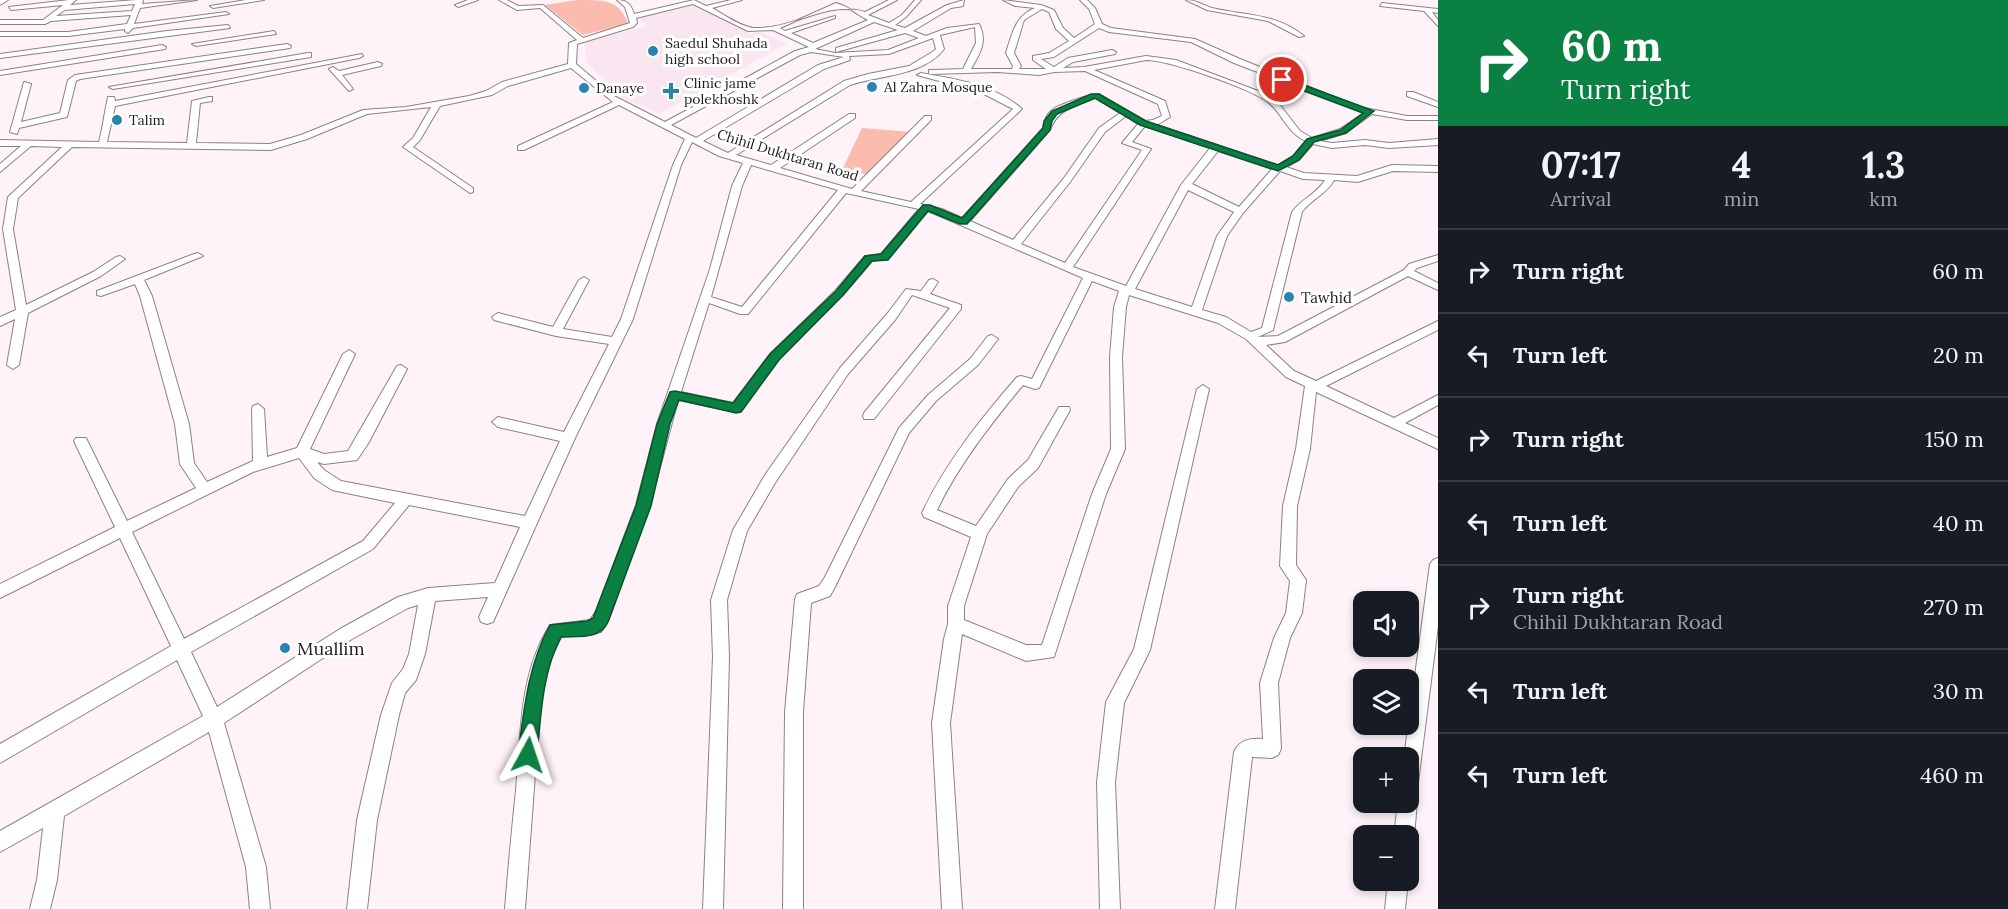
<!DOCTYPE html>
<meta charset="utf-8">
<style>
:root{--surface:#171b24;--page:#242831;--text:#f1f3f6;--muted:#9ea1a6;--line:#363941}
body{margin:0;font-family:Lora,serif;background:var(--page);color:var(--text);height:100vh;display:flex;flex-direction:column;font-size:22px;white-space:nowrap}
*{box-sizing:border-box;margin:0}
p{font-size:20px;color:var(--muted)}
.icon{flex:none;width:33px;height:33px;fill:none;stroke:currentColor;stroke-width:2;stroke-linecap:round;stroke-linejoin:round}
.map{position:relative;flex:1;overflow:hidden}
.sheet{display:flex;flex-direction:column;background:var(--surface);width:570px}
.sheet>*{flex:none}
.top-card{background:#0b8043;color:#fff;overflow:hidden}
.tools{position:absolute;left:1353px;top:591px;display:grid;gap:12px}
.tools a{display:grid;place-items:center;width:66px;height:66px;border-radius:12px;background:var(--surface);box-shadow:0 3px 9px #0003;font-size:30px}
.pin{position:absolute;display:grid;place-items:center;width:51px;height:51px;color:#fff;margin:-26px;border:3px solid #fff;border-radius:50%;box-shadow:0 2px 6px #0007}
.me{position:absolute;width:66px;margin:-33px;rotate:5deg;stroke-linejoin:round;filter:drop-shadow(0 0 4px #0008)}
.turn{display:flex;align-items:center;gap:21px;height:126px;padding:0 24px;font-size:27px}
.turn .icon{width:78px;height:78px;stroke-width:2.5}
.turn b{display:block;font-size:42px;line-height:51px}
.eta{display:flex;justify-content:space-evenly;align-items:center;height:102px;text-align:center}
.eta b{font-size:36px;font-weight:700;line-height:42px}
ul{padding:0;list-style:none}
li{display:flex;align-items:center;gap:18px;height:84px;padding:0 24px;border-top:2px solid var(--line)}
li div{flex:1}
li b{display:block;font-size:22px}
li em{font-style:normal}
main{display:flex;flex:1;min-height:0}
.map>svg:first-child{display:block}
.built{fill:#fae6f0}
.green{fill:#fcbbaf}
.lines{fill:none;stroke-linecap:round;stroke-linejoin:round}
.minor-casing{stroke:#8c8186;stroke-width:2}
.minor{fill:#fff;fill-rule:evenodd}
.route{fill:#0b8043;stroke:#07532c;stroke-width:1.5}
.poi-dot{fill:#2983b1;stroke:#fff;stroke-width:2}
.labels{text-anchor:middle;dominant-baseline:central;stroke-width:6;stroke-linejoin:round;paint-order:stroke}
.far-poi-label{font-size:14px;fill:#1e1a1c;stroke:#fff;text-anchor:start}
.far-street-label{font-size:14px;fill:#1e1a1c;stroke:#fff}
.poi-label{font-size:15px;fill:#1e1a1c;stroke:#fff;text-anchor:start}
.near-poi-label{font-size:18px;fill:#1e1a1c;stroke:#fff;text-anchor:start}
</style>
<main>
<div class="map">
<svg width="1438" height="909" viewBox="0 0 1438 909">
<rect width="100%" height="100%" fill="#fff3f9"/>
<path class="built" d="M693 3 750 34 759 31 787 44 659 114 624 98 586 63 585 44 589 40 648 26 638 18Z"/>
<path class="green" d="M577 0C607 0 619 0 628 24L583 35 545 5Z
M862 128 911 132 866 174 844 172 843 168Z"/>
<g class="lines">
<g class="minor-casing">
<path id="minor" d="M0 0H8L0 5Z
M69 0H76L70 5 137 0H143L142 4 197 0 140 8 134 24 226 12 229 14 133 28 128 33 125 31V29L68 36H0V32H68L127 24 131 15 51 21 45 24H0V20H43L63 5 11 10 9 7ZM135 4 132 11 56 16 65 10Z
M246 0H264L213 8 210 6Z
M468 0H478L458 7 455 5Z
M499 0H507L518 6 543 5 583 38 630 23 625 7 617 0C628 0 631 5 634 14L694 0 706 6 731 0H742L712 8C723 14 741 27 754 28 797 29 824 0 865 12L889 0H897L868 15 889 23 902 15 915 0H921L906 17 895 25 905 28 947 5 964 0 963 6 951 8 913 31 926 36 947 28 979 24C988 41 980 54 971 69H1012L1013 66 1006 53C1012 34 1015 16 1035 8L1015 6 1003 0 1041 5 1054 10 1063 28 1074 38 1095 24 1089 9 1080 0H1087L1095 8 1102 24 1111 28 1195 39 1240 59 1359 107 1407 116H1438V120H1407L1372 114 1346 133 1320 141 1332 143 1365 140 1389 143 1438 139V145L1389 148 1365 145 1332 148 1313 144 1299 160 1286 167 1304 173 1357 176 1392 165 1438 166V172L1393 171 1358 182 1334 180C1326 195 1311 199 1302 212L1273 330 1258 337 1278 336 1404 270 1409 264 1438 255V261L1417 268 1414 271 1438 283V290L1408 276 1285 342 1266 345 1294 371 1316 381 1438 321V330L1326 386 1394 418 1438 395V405L1405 423 1438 438V449L1316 392 1310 449 1297 506 1296 565 1306 580 1302 613 1290 638 1278 683 1281 749 1278 755 1272 758 1252 757 1235 909H1215L1234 752C1239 740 1250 738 1263 739L1260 683 1274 638 1286 613 1290 581 1280 566 1283 506 1296 449 1305 386 1286 377 1246 339 1218 323 1129 295 1126 307 1122 357 1125 449 1106 494 1054 657 1026 661 962 634 950 723 962 909H942L932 723 944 639 948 624V606L971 537 924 517 922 513C946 462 980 420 1017 377L1021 376 1032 379 1083 278 928 211 888 259 872 261 843 295 778 360 741 411 736 412 678 400 650 505 609 619 601 632 561 637 549 663 540 707 525 909H505C508 869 512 829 516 790 521 733 519 674 550 625L590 620 596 611 636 505 657 424 710 269 732 186 743 163 719 156 692 142 681 165 633 319 575 438 493 622 487 624 481 622 479 617 488 597 435 601 425 654 416 680 405 693 399 715 377 820 367 909H347L357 820 381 715 392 683 403 669 409 654 418 605 408 608 352 639 224 723 266 867 270 909H250L246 867 209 732 64 816 57 880 50 909H30L37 880 43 828 0 852V831L203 716 177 660 0 763V744L171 646 120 538 0 598V584L115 527 74 441 76 438H86L127 521 196 488 180 464 175 424 140 296 135 284 101 296 97 295V291L194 254 198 253 203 256 144 280 152 296 189 424 194 463 207 482 253 461 252 409 253 406 258 404 264 409 267 457 297 448 343 354 349 350 355 354 310 449 324 454 348 451 397 366 401 365 407 369 369 442 357 460 324 464 317 462 324 470 341 481 525 516 560 441 498 427 492 422 498 417 564 432 609 344 556 336 494 320 492 317 498 313 553 327 579 280 584 277 589 280 563 329 612 337 621 319 673 165 685 139 619 105 524 150H518V146L613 102 571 68 508 86 492 95 440 106 420 140 413 147 473 188V192L470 193 403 147 413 138 431 107 367 114 307 139 271 150 72 147 18 198 13 229 26 305 93 272 116 257 120 256 125 259 101 276 28 313 19 365 13 369 7 365 15 319 0 326V317L16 310 3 229 8 197 62 147 31 146 0 172V164L21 146H0V140L99 142C103 126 105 110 108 97H114L115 101 362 54 363 56 359 58 115 106 107 142 187 143 192 101 209 97H212V101L200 103 196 143 270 144 301 135 363 110 406 107 469 96 486 91 502 82 568 64 569 43 577 40 540 8 517 10ZM836 3C850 7 856 14 868 20L813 43 791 33 835 18V16L785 31 780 28ZM693 4 748 31 773 30 809 47 795 51 665 122 614 96 576 64 577 44 633 27 637 23 636 18ZM1042 9 1049 12 1056 29 1069 41 1049 53 1033 56V60L1046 69H1019L1021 66 1014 53 1024 20ZM874 22 898 30 836 48V52L905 33 919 38 888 50 835 53 815 49ZM975 27 976 43 963 69 932 70H929V74L998 72 1039 75 1054 72 1085 71 1158 104 1162 116 1153 120 1145 121 1099 94C1090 94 1060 104 1052 110 1047 114 1044 121 1043 128L962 218 942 209 920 204 1022 109C996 85 955 79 921 73L917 75 980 92 1013 109 911 202 861 191 931 120V116H925L852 189 780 168 855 118V114H849L771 165 736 155 850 85C879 75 924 76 944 49L940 35ZM1099 28 1109 32 1191 42 1234 63 1364 113 1340 129 1312 138 1300 131 1280 105 1266 94 1176 60 1146 56 1084 67 1063 68 1073 62 1115 54 1116 52 1112 50 1068 58 1054 67 1041 59 1054 57ZM933 38 936 49 934 51 909 66 868 74 844 81 728 153 703 141 824 69 850 60 849 56 889 54ZM811 52 844 57 818 65 696 138 671 125 800 55ZM1146 60C1169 60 1249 88 1268 102 1283 114 1287 133 1306 141L1293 156 1278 165 1157 125 1170 117 1165 101 1094 70ZM1095 98 1120 113 1099 128 1064 178 1013 240 970 221 1050 130C1058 108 1075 107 1095 98ZM1126 116 1138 124 1122 143 1142 150 1065 263 1021 244 1070 182 1105 132ZM1145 126 1210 148 1181 185 1126 286 1073 267 1151 149 1132 142ZM1218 151 1272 169 1239 207 1192 184ZM751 165 838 190 742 307 711 297 742 186ZM1280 171 1303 179 1325 180C1317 194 1301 199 1292 212L1262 328 1251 332 1226 317 1202 310 1227 236 1243 213ZM1188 190 1234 212 1217 236 1192 307 1135 289ZM846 193 919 209 881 254 865 256 835 291 770 354 733 403 681 392 709 303 740 314H748ZM1092 281 1119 291 1114 307 1110 357 1111 449 1092 494 1042 645H1026L964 620V606L987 534 1018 487 1038 468 1070 410 1069 407H1059L1028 460 1008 479 976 526 937 510C959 464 991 424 1023 385L1035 389 1039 388ZM299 458 314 478 332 490 395 503 363 541 184 639 132 532 253 472ZM409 505 520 527 495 583 428 588 398 597 340 629 217 707 191 652 373 549Z
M1186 0C1196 0 1203 5 1212 8 1246 16 1276 13 1304 36L1299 37 1268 21 1207 10Z
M1382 3 1438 9V13L1432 12 1438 20V26L1424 11 1380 6Z
M228 25 230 28 0 58V54L167 31Z
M274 31 276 34 196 46 192 44Z
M287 44 291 46 290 48 80 79 76 81 67 117 19 128 17 134 10 132 24 82 31 84 21 122 60 113 68 80 75 75Z
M162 45 166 47 165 49 0 75V71Z
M308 53H311V57L113 89 109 87Z
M378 62 382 64 381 66 342 75 353 89 349 91 329 69 333 67 339 71Z
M1407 92H1413L1438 102V107L1407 96Z
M933 279 938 282 930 294 961 305V309L874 419H864L863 416 864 413 950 308 912 295 895 320 848 374 775 483 747 531 727 600 729 657 723 909H703L713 657 711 600 733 530 765 475 840 368 887 314 906 289 921 291 929 280Z
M992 335 998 339 978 365 936 401 909 433 835 587 830 596 811 603 803 712V909H783L785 712 795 599 797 594 819 586 825 577 899 428 928 395 970 359 988 336Z
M1203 385 1209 389 1150 650 1124 703 1115 782 1120 909H1100L1097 782 1106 702 1134 649 1197 389Z
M1438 558V626L1416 798 1417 802 1414 836 1408 844V836H1394L1398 802H1408V758H1404L1430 564 1433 560Z
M1388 880H1408L1405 909H1385Z"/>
</g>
<use href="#minor" class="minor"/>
</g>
<path class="route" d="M1280 78H1285L1374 111 1346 133 1314 142 1299 160 1278 171 1140 125 1095 98 1057 114 1052 121 1050 130 967 224H960L928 211 888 260 872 261 843 295 779 360 741 412 736 413 679 400 670 424 651 506 608 622C600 640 578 636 561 637 542 673 541 715 537 755L534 761 528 764 521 761 518 755C524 709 528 665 550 625L587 621 593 618 636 506 657 424 670 392 675 391 733 403 770 354 836 291 865 256 881 254 923 205H930L962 218 1043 128 1044 121 1052 111 1091 94H1099L1146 121 1278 165 1293 156 1307 139 1340 130 1363 113 1280 82Z"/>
<g class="poi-dot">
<circle cx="653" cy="51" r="6"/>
<circle cx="872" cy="87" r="6"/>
<circle cx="584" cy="88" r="6"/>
<path d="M668 82h6v6h6v6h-6v6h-6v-6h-6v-6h6z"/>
<circle cx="117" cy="120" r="6"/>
<circle cx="1289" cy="297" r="6"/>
<circle cx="285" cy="648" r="6"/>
</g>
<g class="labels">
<g class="far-poi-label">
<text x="665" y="43">Saedul Shuhada<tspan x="665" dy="16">high school</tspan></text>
<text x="684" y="83">Clinic jame<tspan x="684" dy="16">polekhoshk</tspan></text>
<text x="884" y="87">Al Zahra Mosque</text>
<text x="596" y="88">Danaye</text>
<text x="129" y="120">Talim</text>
</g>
<g class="far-street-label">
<text transform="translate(788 155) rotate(17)">Chihil Dukhtaran Road</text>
</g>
<g class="poi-label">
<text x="1301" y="297">Tawhid</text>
</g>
<g class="near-poi-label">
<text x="297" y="648">Muallim</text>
</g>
</g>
</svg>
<div class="tools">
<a><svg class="icon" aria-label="sound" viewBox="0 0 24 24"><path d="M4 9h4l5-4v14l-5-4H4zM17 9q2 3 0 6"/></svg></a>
<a><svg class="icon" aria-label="layers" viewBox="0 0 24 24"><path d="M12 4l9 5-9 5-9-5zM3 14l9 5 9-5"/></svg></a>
<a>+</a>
<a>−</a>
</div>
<div class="pin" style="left:1282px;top:80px;background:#d93025"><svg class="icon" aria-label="arrive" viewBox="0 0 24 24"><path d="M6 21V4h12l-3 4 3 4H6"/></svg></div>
<svg class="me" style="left:528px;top:755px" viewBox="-20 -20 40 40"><path d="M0-17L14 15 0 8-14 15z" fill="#0b8043" stroke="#fff" stroke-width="4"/></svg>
</div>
<section class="sheet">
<div class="top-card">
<div class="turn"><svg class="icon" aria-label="right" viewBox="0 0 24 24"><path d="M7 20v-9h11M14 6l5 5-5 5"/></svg><div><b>60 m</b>Turn right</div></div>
</div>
<div class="eta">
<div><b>07:17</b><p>Arrival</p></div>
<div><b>4</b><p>min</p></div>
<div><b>1.3</b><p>km</p></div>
</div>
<ul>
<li><svg class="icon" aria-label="right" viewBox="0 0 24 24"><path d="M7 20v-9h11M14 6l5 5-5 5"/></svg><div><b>Turn right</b></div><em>60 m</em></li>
<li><svg class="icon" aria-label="left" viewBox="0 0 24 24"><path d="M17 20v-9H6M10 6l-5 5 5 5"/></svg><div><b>Turn left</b></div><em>20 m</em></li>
<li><svg class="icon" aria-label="right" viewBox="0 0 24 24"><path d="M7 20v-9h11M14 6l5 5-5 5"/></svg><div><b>Turn right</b></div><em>150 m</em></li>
<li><svg class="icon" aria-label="left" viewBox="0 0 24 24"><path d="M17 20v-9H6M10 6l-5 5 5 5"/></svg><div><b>Turn left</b></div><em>40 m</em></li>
<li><svg class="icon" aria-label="right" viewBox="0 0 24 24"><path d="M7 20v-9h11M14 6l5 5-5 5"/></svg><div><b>Turn right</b><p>Chihil Dukhtaran Road</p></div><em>270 m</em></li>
<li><svg class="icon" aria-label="left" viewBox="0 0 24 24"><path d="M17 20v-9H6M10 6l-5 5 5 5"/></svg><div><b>Turn left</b></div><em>30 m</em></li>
<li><svg class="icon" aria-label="left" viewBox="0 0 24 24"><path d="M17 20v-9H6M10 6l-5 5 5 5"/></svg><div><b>Turn left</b></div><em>460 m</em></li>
</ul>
</section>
</main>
